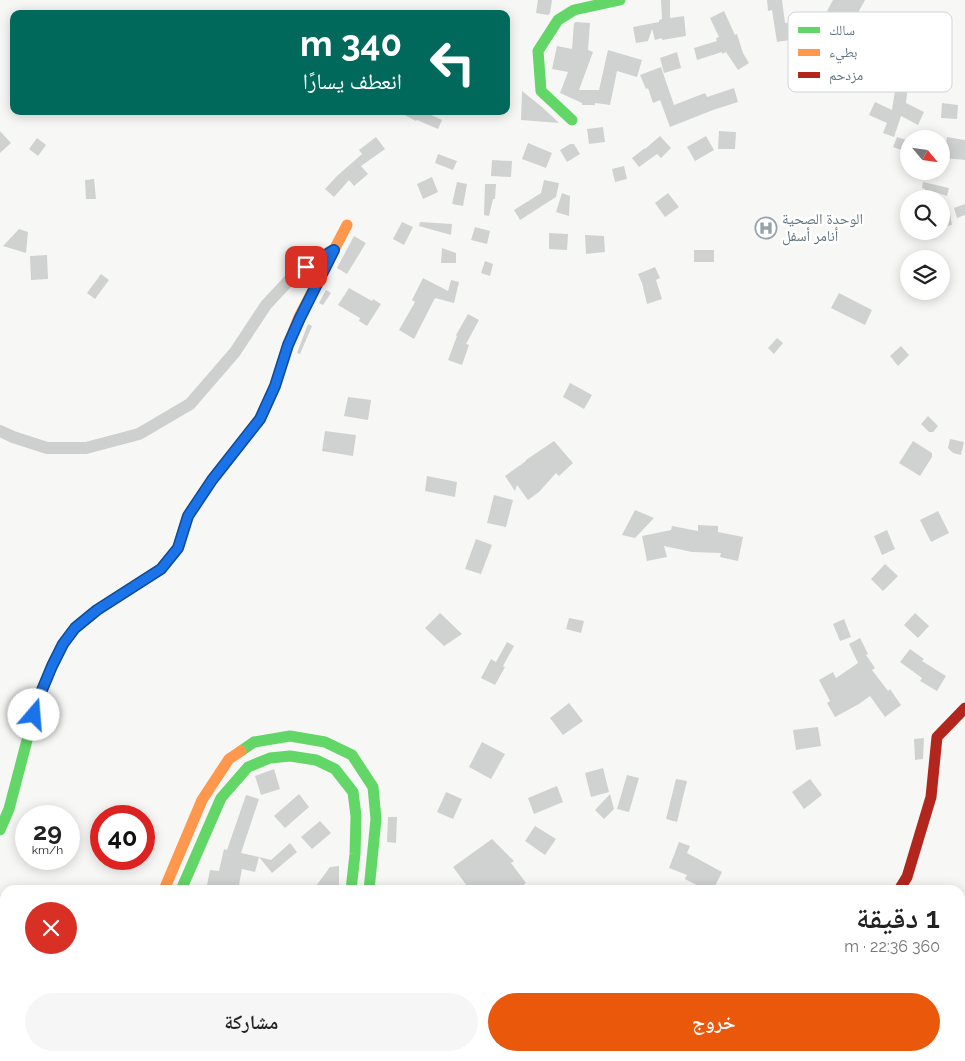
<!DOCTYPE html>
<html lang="ar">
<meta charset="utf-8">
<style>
:root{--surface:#fff;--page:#f6f6f6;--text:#222;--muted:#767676;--accent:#ea580c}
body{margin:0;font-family:Raleway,"Noto Naskh Arabic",sans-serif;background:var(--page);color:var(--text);direction:rtl;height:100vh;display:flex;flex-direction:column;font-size:19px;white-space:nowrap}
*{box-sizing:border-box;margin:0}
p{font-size:16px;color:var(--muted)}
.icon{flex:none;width:28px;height:28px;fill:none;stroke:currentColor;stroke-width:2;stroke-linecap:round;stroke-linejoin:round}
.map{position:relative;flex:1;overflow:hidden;direction:ltr}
.drawer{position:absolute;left:0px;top:885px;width:965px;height:176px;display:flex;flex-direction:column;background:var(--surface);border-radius:15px 15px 0 0;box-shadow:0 2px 12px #0003;direction:rtl}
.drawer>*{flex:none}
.banner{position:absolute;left:10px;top:10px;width:500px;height:105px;border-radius:10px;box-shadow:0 2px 12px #0003;direction:rtl;background:#00695c;color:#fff;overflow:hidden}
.needle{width:32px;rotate:119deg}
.controls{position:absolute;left:900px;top:130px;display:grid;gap:10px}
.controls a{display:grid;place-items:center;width:50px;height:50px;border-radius:50%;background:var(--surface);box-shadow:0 2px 12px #0003;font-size:25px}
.speed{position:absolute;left:15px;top:805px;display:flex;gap:10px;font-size:25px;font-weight:700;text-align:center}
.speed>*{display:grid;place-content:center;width:65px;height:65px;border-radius:50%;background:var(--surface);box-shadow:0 2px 12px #0003;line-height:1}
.speed small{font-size:12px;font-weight:400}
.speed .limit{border:8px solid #d22;background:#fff;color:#111}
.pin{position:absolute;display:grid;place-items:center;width:42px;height:42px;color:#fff;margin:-21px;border-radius:10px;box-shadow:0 2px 8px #0006}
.me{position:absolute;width:55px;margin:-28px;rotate:18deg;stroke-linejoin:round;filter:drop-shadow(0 0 4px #0008)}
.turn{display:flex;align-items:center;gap:18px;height:105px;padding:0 25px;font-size:22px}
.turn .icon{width:65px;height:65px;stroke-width:2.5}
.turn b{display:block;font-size:35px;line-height:42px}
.round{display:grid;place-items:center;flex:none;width:52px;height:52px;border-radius:26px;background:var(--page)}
.head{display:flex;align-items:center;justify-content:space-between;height:85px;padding:0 25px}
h1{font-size:30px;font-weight:600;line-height:38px}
.button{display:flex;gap:10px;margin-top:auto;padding:10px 25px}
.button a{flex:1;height:58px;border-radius:30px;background:var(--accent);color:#fff;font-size:20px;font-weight:600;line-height:58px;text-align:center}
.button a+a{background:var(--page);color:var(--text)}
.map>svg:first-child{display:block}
.building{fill:#d0d2d2}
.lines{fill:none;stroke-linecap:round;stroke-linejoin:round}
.street{stroke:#ced0d0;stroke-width:12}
.fast{stroke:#63d668;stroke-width:11}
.slow{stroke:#ff974d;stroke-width:11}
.jam{stroke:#b3261e;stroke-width:11}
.route-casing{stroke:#114b97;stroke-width:12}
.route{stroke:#1a73e8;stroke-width:9}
.labels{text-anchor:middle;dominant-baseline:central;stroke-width:5;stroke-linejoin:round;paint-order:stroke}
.poi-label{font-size:15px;fill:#617581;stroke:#fff;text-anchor:start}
.key{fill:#fff;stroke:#d0d6d9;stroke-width:1}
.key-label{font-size:14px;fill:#617581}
</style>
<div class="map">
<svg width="965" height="1061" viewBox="0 0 965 1061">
<rect width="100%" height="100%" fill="#f7f7f5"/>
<path class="building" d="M538 0H552L550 13 548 15 536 13Z
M661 0H670V18L684 16 686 36 662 40V38L655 40 652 29 648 41 636 43 633 27 659 22V20L662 19Z
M767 0H782L785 23 799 20 802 38 777 42 772 10 768 11Z
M833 0H865L852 24 827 11Z
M724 11 735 35 737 34 743 53 749 63 738 70 726 52 722 54V52L697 60 694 48 717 41 716 38 719 37 710 18Z
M576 22 590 23 588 50 593 52 579 90H599L608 50 642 60 637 77 617 71 610 105 595 103V105H582V103L560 93 568 72 552 69 557 46 572 49 574 23Z
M677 52 681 68 664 73 660 58Z
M661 67 674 105 705 93 707 97 734 88 738 102 713 110 670 127 660 100 653 103 648 88 646 89 640 75Z
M896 84 908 85 906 103 924 112 918 125 901 116 894 137 883 133 887 123 869 115 875 102 892 110Z
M522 91 542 107 559 123 521 120Z
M942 103 958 105 957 119 941 118Z
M397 111H423L442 120 438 129 417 120 416 121Z
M603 127 605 142 589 144 587 129Z
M0 131 11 143 0 153Z
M719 131 736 132 735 149H718Z
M660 136 671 148 661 158 657 154 639 167 632 158 645 148V149Z
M706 136 714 150 695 161 687 147Z
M376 137 385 149 361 166 368 174 354 186 349 180 334 197 325 189 337 176 362 154 359 150Z
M897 137 909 141V153L893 147Z
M947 137 965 140V160L944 158Z
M37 138 46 145 38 156 29 149Z
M528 143 552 153 546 168 522 159Z
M570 144H574L580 154 567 162 560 150Z
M438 154 457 161 453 170 435 163Z
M492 160 512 161 511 177 491 176Z
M624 166 627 179 615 182 612 169Z
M432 177 438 192 423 199 417 184Z
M94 179 96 199H86L85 180Z
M544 180 559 183 556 197 520 220 514 210 541 193Z
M457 182 467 184 463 206 452 204Z
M923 182 949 188 947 196 935 192 934 195 924 193 925 189 922 188Z
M485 184H496L495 199H493L489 216 484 215Z
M562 193 570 196 569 216 556 212Z
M668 193 679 207 665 217 655 203Z
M965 204V215L957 218 954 208Z
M950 214 952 225 941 227V216Z
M402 222 413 227 404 245 393 239Z
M420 222 452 224 451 235 419 226Z
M475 227 490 231 487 244 471 240Z
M19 229 28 232 26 253 3 246Z
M549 233 568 234 567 250 549 249Z
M585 235 604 236 605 252 586 254Z
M354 236 366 243 347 274 337 268Z
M442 248 456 253V263H441Z
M694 250H714V262H694Z
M47 255 48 279 31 280 30 256Z
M485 261 493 264 490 276 481 273Z
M655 267 660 278 656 280 662 299 647 304 642 283 638 274Z
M101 274 109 280 95 299 87 293Z
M423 278 448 291 451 280 459 282 454 303 435 298 414 339 399 330 415 302 412 300Z
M349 288 372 301 373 299 381 304 367 326 359 321 360 318 338 305Z
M326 290 331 293 323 305 319 303Z
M839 293 872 310 865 325 831 308Z
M468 314 479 320 466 344 469 345 462 365 448 360 457 336 456 335Z
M308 324 312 326 300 354 297 353Z
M777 338 783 343 774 354 768 348Z
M901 346 909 355 898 366 890 356Z
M570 383 592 395 584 409 563 397Z
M348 397 371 400 368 420 344 416Z
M928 416 938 426 933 432H929L921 424Z
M325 431 356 435 353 456 322 451Z
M950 439 964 442 961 455 953 453 948 448Z
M554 441 573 463 559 476 556 473 539 492 528 500 517 485 515 491 505 476 526 461V460Z
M913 441 932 453V457L920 476 899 463Z
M427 476 457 482 455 497 425 491Z
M494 495 513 500 506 527 487 523Z
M635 510 654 518 635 538 622 535Z
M938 511 949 533 931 542 920 520Z
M698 525 718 526V532L743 537 738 561 720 557 721 553 692 552 664 546 667 557 647 561 642 536 671 530 672 526 698 531Z
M887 530 895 549 882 555 874 536Z
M476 539 492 545 481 574 465 569Z
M885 564 898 576 883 591 871 579Z
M440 613 462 634 444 646 425 628Z
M915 613 929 626 918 638 904 625Z
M569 618 584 621 581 633 566 629Z
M844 619 851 637 840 641 833 624Z
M860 638 868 654 866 655 875 668 872 670 888 691 890 689 901 705 885 717 870 696 859 704 835 717 827 703 830 701 819 680 833 672 836 678 858 663 849 644Z
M507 642 514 646 503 666 505 667 495 685 481 678 491 659 496 662Z
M910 649 924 659 922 661 946 676 937 691 920 681 922 678 900 662Z
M569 703 583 721 563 735 550 718Z
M818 727 821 746 796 750 793 730Z
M924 738 923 759 915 760 914 739Z
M482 742 505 754 491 779 469 767Z
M603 768 609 792 591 797 585 773Z
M274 769 280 789 261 795 255 776Z
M627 775 639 778 629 812 617 809Z
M676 779 687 781 677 822 666 819Z
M810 779 822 795 804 809 792 792Z
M557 786 563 802 534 814 528 798Z
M446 792 462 799 453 819 437 812Z
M299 794 309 807 285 828 274 816Z
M610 794 614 809 604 819 595 810Z
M246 795 259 799 241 853 259 857 255 872 242 869 238 890H206L210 870 219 871 224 849 227 850Z
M388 817H397L396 843 387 842Z
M320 821 331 833 312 849 301 837Z
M535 826 556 839 545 855 525 841Z
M492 839 514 861 511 863 526 883 516 890H470L453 867Z
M679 842 690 846 687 853 722 872 713 890H706L685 879 687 875 669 868Z
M290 843 297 852 272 873 259 857 271 860Z
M339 866V890H313L330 867Z"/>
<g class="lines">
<path class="street" d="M0 431 13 437 47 448H86L139 434 190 404 235 352 266 305 293 276 331 251
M782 1061 785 1056"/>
<path class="fast" d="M572 120 541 91 538 51 558 20 574 10 620 0
M241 751 254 742 290 736 325 742 352 755 373 787 376 819 369 890
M0 830 9 809 37 702 52 666 63 644 75 628 97 610 161 569 178 548 188 516 195 505
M181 890 221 798 248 767 270 758 290 756 316 760 335 769 353 792 356 816 355 854 351 890
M103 1061 104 1056
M330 1061 331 1056
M351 1061 352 1056"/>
<path class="slow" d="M195 505 212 480 260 419 275 386 288 345 299 317 347 225
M164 890 202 800 229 759 241 751
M123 1061 124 1056"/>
<path class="jam" d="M899 890 907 877 931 797 937 737 965 708"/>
</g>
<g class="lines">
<g class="route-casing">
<path id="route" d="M34 715 37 702 52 666 63 644 75 628 97 610 161 569 178 548 188 516 212 480 260 419 275 386 288 345 300 318 334 250 306 267"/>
</g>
<use href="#route" class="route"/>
</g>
<defs>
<g id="hospital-ring" transform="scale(1.125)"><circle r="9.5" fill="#fff" stroke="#96a2aa" stroke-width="1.5"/><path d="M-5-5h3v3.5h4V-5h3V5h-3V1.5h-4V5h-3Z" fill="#96a2aa"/></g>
</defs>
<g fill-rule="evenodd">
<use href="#hospital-ring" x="766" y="228"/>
</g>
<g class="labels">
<g class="poi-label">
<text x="782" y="219">الوحدة الصحية<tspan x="782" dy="17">أنامر أسفل</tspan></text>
</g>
</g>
<rect x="788" y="12" width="164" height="80" rx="8" class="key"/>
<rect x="798" y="27" width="22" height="6" fill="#63d668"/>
<rect x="798" y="49" width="22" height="7" fill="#ff974d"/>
<rect x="798" y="72" width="22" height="6" fill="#b3261e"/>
<g class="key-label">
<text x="829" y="35">سالك</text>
<text x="829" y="57">بطيء</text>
<text x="829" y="80">مزدحم</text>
</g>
</svg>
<div class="controls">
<a><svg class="needle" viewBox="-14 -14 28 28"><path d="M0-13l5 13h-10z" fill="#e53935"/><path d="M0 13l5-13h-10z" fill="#767676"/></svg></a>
<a><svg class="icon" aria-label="search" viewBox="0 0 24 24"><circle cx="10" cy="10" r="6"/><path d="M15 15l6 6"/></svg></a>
<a><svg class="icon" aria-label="layers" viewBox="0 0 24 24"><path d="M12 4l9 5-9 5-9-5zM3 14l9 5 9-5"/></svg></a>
</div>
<div class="speed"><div>29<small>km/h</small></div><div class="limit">40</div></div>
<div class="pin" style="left:306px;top:267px;background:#d93025"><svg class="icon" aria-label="arrive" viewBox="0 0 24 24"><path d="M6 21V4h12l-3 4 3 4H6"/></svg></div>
<svg class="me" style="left:34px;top:715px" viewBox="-20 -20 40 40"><circle r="19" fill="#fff"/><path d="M0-13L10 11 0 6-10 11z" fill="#1a73e8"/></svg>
<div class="banner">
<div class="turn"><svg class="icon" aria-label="left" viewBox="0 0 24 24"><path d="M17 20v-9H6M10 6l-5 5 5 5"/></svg><div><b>340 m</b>انعطف يسارًا</div></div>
</div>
<section class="drawer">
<div class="head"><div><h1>1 دقيقة</h1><p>360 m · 22:36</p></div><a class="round" style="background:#d93025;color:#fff"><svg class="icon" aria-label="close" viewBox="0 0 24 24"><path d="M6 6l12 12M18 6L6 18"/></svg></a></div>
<div class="button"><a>خروج</a><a>مشاركة</a></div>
</section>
</div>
